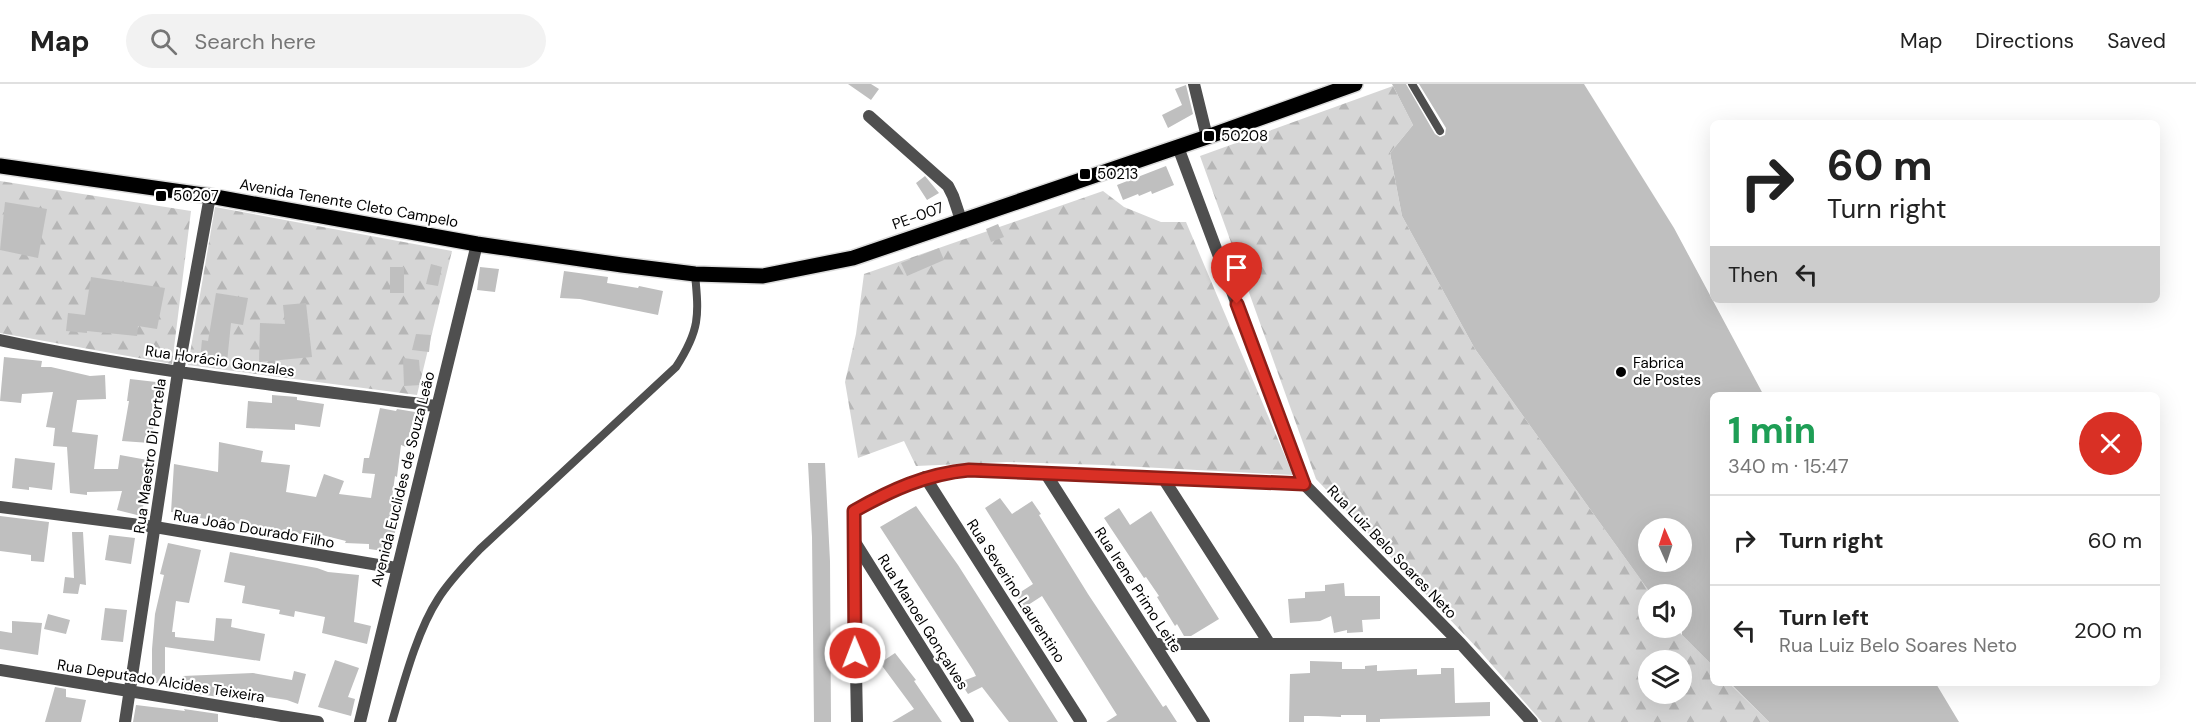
<!DOCTYPE html>
<meta charset="utf-8">
<style>
:root{--surface:#fff;--page:#f2f2f2;--text:#222;--muted:#767676;--line:#e0e0e0}
body{margin:0;font-family:"DM Sans",sans-serif;background:var(--page);color:var(--text);height:100vh;display:flex;flex-direction:column;font-size:22px;white-space:nowrap}
*{box-sizing:border-box;margin:0}
p{font-size:20px;color:var(--muted)}
.icon{flex:none;width:33px;height:33px;fill:none;stroke:currentColor;stroke-width:2;stroke-linecap:round;stroke-linejoin:round}
.map{position:relative;flex:1;overflow:hidden}
.sheet{position:absolute;left:1710px;top:308px;width:450px;height:294px;display:flex;flex-direction:column;background:var(--surface);border-radius:9px;box-shadow:0 6px 24px #0002}
.sheet>*{flex:none}
.hud{position:absolute;left:1710px;top:36px;width:450px;height:183px;border-radius:9px;box-shadow:0 6px 24px #0002;background:#fff;color:var(--text);overflow:hidden}
.needle{width:39px;rotate:357deg}
.fabs{position:absolute;left:1638px;top:434px;display:grid;gap:12px}
.fabs a{display:grid;place-items:center;width:54px;height:54px;border-radius:50%;background:var(--surface);box-shadow:0 6px 24px #0002;font-size:30px}
.pin{position:absolute;display:grid;place-items:center;width:51px;height:51px;color:#fff;margin:-62px -26px;border-radius:50% 50% 50% 0;rotate:-45deg;box-shadow:0 0 6px #0007}
.pin .icon{rotate:45deg}
.me{position:absolute;width:66px;margin:-33px;rotate:359deg;stroke-linejoin:round;filter:drop-shadow(0 0 4px #0008)}
.turn{display:flex;align-items:center;gap:21px;height:126px;padding:0 18px;font-size:27px}
.turn .icon{width:78px;height:78px;stroke-width:2.5}
.turn b{display:block;font-size:42px;line-height:51px}
.then{display:flex;align-items:center;height:57px;padding:0 18px;background:#0003;gap:12px;font-size:22px}
.round{display:grid;place-items:center;flex:none;width:63px;height:63px;border-radius:32px;background:var(--page)}
.overview{display:flex;align-items:center;justify-content:space-between;height:102px;padding:0 18px}
h1{font-size:36px;font-weight:800;line-height:45px;color:#1e9e55}
ul{padding:0;list-style:none}
li{display:flex;align-items:center;gap:18px;height:90px;padding:0 18px;border-top:2px solid var(--line)}
li div{flex:1}
li b{display:block;font-size:22px}
li em{font-style:normal}
header{display:flex;align-items:center;gap:36px;box-sizing:border-box;height:84px;padding:0 30px;background:var(--surface);border-bottom:2px solid var(--line)}
header strong{font-size:28px}
nav{display:flex;gap:33px;margin-inline-start:auto;font-size:21px}
.search{width:420px;height:54px;background:var(--page);display:flex;align-items:center;gap:15px;box-sizing:border-box;padding:0 21px;border-radius:33px;color:var(--muted);font-size:22px}
.map>svg:first-child{display:block}
.forest{fill:url(#forest-firs);fill-rule:evenodd}
.building{fill:#bfbfbf;fill-rule:evenodd}
.lines{fill:none;stroke-linecap:round;stroke-linejoin:round}
.primary-casing{stroke:#dbdbdb;stroke-width:18}
.lane{stroke:#4f4f4f;stroke-width:8}
.street{stroke:#4f4f4f;stroke-width:12}
.primary{stroke:#000;stroke-width:15}
.route-casing{stroke:#8d1f18;stroke-width:15}
.route{stroke:#d93025;stroke-width:10}
.poi-dot{fill:#000;stroke:#fff;stroke-width:2}
.labels{text-anchor:middle;dominant-baseline:central;stroke-width:4.5;stroke-linejoin:round;paint-order:stroke}
.poi-label{font-size:15px;fill:#000;stroke:#fff;text-anchor:start}
.street-label{font-size:15px;fill:#000;stroke:#fff}
</style>
<header>
<strong>Map</strong>
<div class="search"><svg class="icon" aria-label="search" viewBox="0 0 24 24"><circle cx="10" cy="10" r="6"/><path d="M15 15l6 6"/></svg>Search here</div>
<nav><a>Map</a><a>Directions</a><a>Saved</a></nav>
</header>
<div class="map">
<svg width="2196" height="638" viewBox="0 0 2196 638">
<defs>
<pattern id="forest-firs" width="22" height="20" patternUnits="userSpaceOnUse" patternTransform="scale(1.5)"><rect width="22" height="20" fill="#d6d6d6"/><path d="M5 1l3.5 6h-7zM16 11l3.5 6h-7z" fill="#b6b6b6"/></pattern>
</defs>
<rect width="100%" height="100%" fill="#fff"/>
<path class="forest" d="M1393 2 1413 41 1390 69 1402 132 1475 265 1651 510H1648V543H1674L1713 582V598L1729 599 1769 638H1542L1478 565 1316 395 1200 72ZM1648 576H1682V609H1648Z
M0 97 191 127 172 280 0 249Z
M1103 107 1124 123 1161 138H1186L1293 391 1103 381 1007 378 916 382 904 357 858 374 845 298 856 250 864 190Z
M215 123 452 167 417 311 188 281Z"/>
<path class="building" d="M848 0H871L879 5 871 16Z
M1392 0H1406L1435 50 1440 53 1445 51 1446 44 1419 0H1584L1674 144 1763 310H1713V582L1682 551V510H1651L1475 265 1402 132 1390 69 1413 41ZM1648 444H1682V477H1648Z
M1186 1 1193 30 1168 44 1162 31 1182 21 1175 5Z
M1166 82 1174 101 1152 110 1151 107 1139 112 1138 110 1123 116 1117 101Z
M925 92 939 109 927 116 916 99Z
M5 118 47 125 38 174 0 166Z
M998 140 1004 153 991 158 986 145Z
M939 164 944 176 907 192 901 179Z
M431 180 442 183 438 202 426 200Z
M390 183H404V209H390Z
M480 183 499 185 495 208 477 206Z
M564 187 608 193 607 199 638 204 639 202 663 207 658 231 580 215 560 214Z
M91 193 165 204 157 245 138 242 137 252 87 247V249L66 247 68 229 85 231Z
M216 209 248 214 243 241 231 239 227 278 200 276 202 256 208 257Z
M306 219 312 273 259 278 260 239 285 240 283 221Z
M416 250 431 251 429 268 412 266Z
M4 273 42 277 41 283H51L90 292 105 291 106 315 77 316 72 348 98 351 94 385H118L120 371 153 377 141 432 117 426 122 407 87 408V411L70 409 67 363 53 362 55 344 46 343 53 308 22 310 21 319 0 317Z
M403 274 419 276 421 301 404 302Z
M130 295 156 298 153 326 157 327 150 359 122 357 129 317H127Z
M272 311 297 313V316L324 320 320 343 295 340V346L246 344 248 317 272 319Z
M380 324 396 327 397 325 415 328 406 363 401 361 397 393 395 392 391 421 400 424 391 468 369 465V460L345 459 346 457 302 446 301 450 254 444 255 442 200 434 201 430 171 428 174 380 218 388 219 358 263 367 261 378 290 381 286 408 316 413 324 390 344 397 339 410 371 414 375 390 362 389 364 374H369Z
M15 374 55 379 52 406 29 403V406L12 404Z
M808 379H825L830 477 831 638H814L812 453Z
M1000 414 1012 430 1032 417 1041 430 1039 431 1088 510 1163 623 1166 621 1177 638H1106L1117 631 1042 512 1025 523 1016 511 1033 500 985 424Z
M916 422 958 481 1058 638H1009L982 603 968 610 960 598 976 592 973 586 880 443Z
M1119 424 1130 441 1151 427 1219 535 1191 552H1184L1177 540 1175 542 1157 513 1159 512 1146 493 1144 494 1104 434Z
M0 432 49 438 44 478 31 477V471L0 467Z
M72 448H83L86 501 80 500 78 510 63 509 65 493 74 494Z
M109 451 135 454 131 480 105 476Z
M168 459 201 466 189 519 176 517 172 548H175V553L214 557 216 534 232 535 231 543 265 550 260 577 165 563V599H152V565L155 530 164 491 160 490Z
M230 468 317 484 328 488 359 491 354 538 371 542 367 560 322 549 325 533 295 527 294 533 279 530 280 526 242 519 245 502 224 498Z
M1344 499 1345 512H1380V535L1362 536 1363 548 1347 549V546L1334 549 1331 532 1320 537 1290 539 1288 515 1305 514V508L1325 507V501Z
M105 524 127 526 123 558 101 556Z
M48 530 70 536 66 550 44 545Z
M12 537 42 539 38 571 0 565V547L12 549Z
M895 569 916 596 914 597 942 638H892L914 625 880 579Z
M335 576 359 584 348 613 355 615 351 632 318 623Z
M1310 577 1342 578V585H1365V582L1377 581V587L1417 585V591L1441 590V584H1454L1455 619 1490 618V632L1380 635V638H1366V631H1341V633L1318 632H1304V638H1289L1290 590 1310 589Z
M294 587 306 590 298 620 287 616 250 610 219 611V613L184 608 183 592 253 589 292 596Z
M1729 598H1935L1959 638H1769Z
M55 603 66 605V613L86 616 81 638H45Z
M136 621 185 627 184 625 218 630V638H133Z"/>
<g class="lines">
<g class="primary-casing">
<path id="primary" d="M0 82 210 112 477 160 622 181 695 190 763 192 853 174 1207 53 1355 0"/>
</g>
<path class="lane" d="M1412 0 1440 47
M392 638C403 601 417 547 438 515 450 496 465 481 480 465L676 283C700 246 699 232 695 190"/>
<path class="street" d="M1194 0 1207 53
M869 32 948 102 953 112 961 136
M1178 63 1304 400 1461 560 1532 638
M0 256C144 287 291 303 436 322
M1046 390 1204 638
M925 393 1081 638
M1163 394 1269 559
M0 423 155 443 396 484
M853 455 968 638
M1155 560H1461
M0 586 318 638
M125 638 178 288 210 112
M360 638 477 160
M857 638 853 427C891 406 926 389 969 386L1304 400"/>
<use href="#primary" class="primary"/>
</g>
<g class="lines">
<g class="route-casing">
<path id="route" d="M855 569 854 427C891 406 926 390 969 386L1304 400 1237 220"/>
</g>
<use href="#route" class="route"/>
</g>
<g class="poi-dot">
<rect x="1203" y="46" width="12" height="12" rx="3"/>
<rect x="1079" y="84" width="12" height="12" rx="3"/>
<rect x="155" y="106" width="12" height="12" rx="3"/>
<circle cx="1621" cy="288" r="6"/>
</g>
<g class="labels">
<g class="poi-label">
<text x="1221" y="52">50208</text>
<text x="1097" y="90">50213</text>
<text x="173" y="112">50207</text>
<text x="1633" y="279">Fabrica<tspan x="1633" dy="17">de Postes</tspan></text>
</g>
<g class="street-label">
<text transform="translate(349 119) rotate(10)">Avenida Tenente Cleto Campelo</text>
<text transform="translate(918 132) rotate(-20)">PE-007</text>
<text transform="translate(220 277) rotate(8)">Rua Horácio Gonzales</text>
<text transform="translate(150 372) rotate(-82)">Rua Maestro Di Portela</text>
<text transform="translate(403 395) rotate(-76)">Avenida Euclides de Souza Leão</text>
<text transform="translate(254 445) rotate(10)">Rua João Dourado Filho</text>
<text transform="translate(1392 468) rotate(46)">Rua Luiz Belo Soares Neto</text>
<text transform="translate(1138 506) rotate(57)">Rua Irene Primo Leite</text>
<text transform="translate(1016 507) rotate(57)">Rua Severino Laurentino</text>
<text transform="translate(923 538) rotate(58)">Rua Manoel Gonçalves</text>
<text transform="translate(161 597) rotate(9)">Rua Deputado Alcides Teixeira</text>
</g>
</g>
</svg>
<div class="fabs">
<a><svg class="needle" viewBox="-14 -14 28 28"><path d="M0-13l5 13h-10z" fill="#e53935"/><path d="M0 13l5-13h-10z" fill="#767676"/></svg></a>
<a><svg class="icon" aria-label="sound" viewBox="0 0 24 24"><path d="M4 9h4l5-4v14l-5-4H4zM17 9q2 3 0 6"/></svg></a>
<a><svg class="icon" aria-label="layers" viewBox="0 0 24 24"><path d="M12 4l9 5-9 5-9-5zM3 14l9 5 9-5"/></svg></a>
</div>
<div class="pin" style="left:1237px;top:220px;background:#d93025"><svg class="icon" aria-label="arrive" viewBox="0 0 24 24"><path d="M6 21V4h12l-3 4 3 4H6"/></svg></div>
<svg class="me" style="left:855px;top:569px" viewBox="-20 -20 40 40"><circle r="17" fill="#d93025" stroke="#fff" stroke-width="3"/><path d="M0-11L8 9 0 5-8 9z" fill="#fff"/></svg>
<div class="hud">
<div class="turn"><svg class="icon" aria-label="right" viewBox="0 0 24 24"><path d="M7 20v-9h11M14 6l5 5-5 5"/></svg><div><b>60 m</b>Turn right</div></div>
<div class="then">Then<svg class="icon" aria-label="left" viewBox="0 0 24 24"><path d="M17 20v-9H6M10 6l-5 5 5 5"/></svg></div>
</div>
<section class="sheet">
<div class="overview"><div><h1>1 min</h1><p>340 m · 15:47</p></div><a class="round" style="background:#d93025;color:#fff"><svg class="icon" aria-label="close" viewBox="0 0 24 24"><path d="M6 6l12 12M18 6L6 18"/></svg></a></div>
<ul>
<li><svg class="icon" aria-label="right" viewBox="0 0 24 24"><path d="M7 20v-9h11M14 6l5 5-5 5"/></svg><div><b>Turn right</b></div><em>60 m</em></li>
<li><svg class="icon" aria-label="left" viewBox="0 0 24 24"><path d="M17 20v-9H6M10 6l-5 5 5 5"/></svg><div><b>Turn left</b><p>Rua Luiz Belo Soares Neto</p></div><em>200 m</em></li>
</ul>
</section>
</div>
